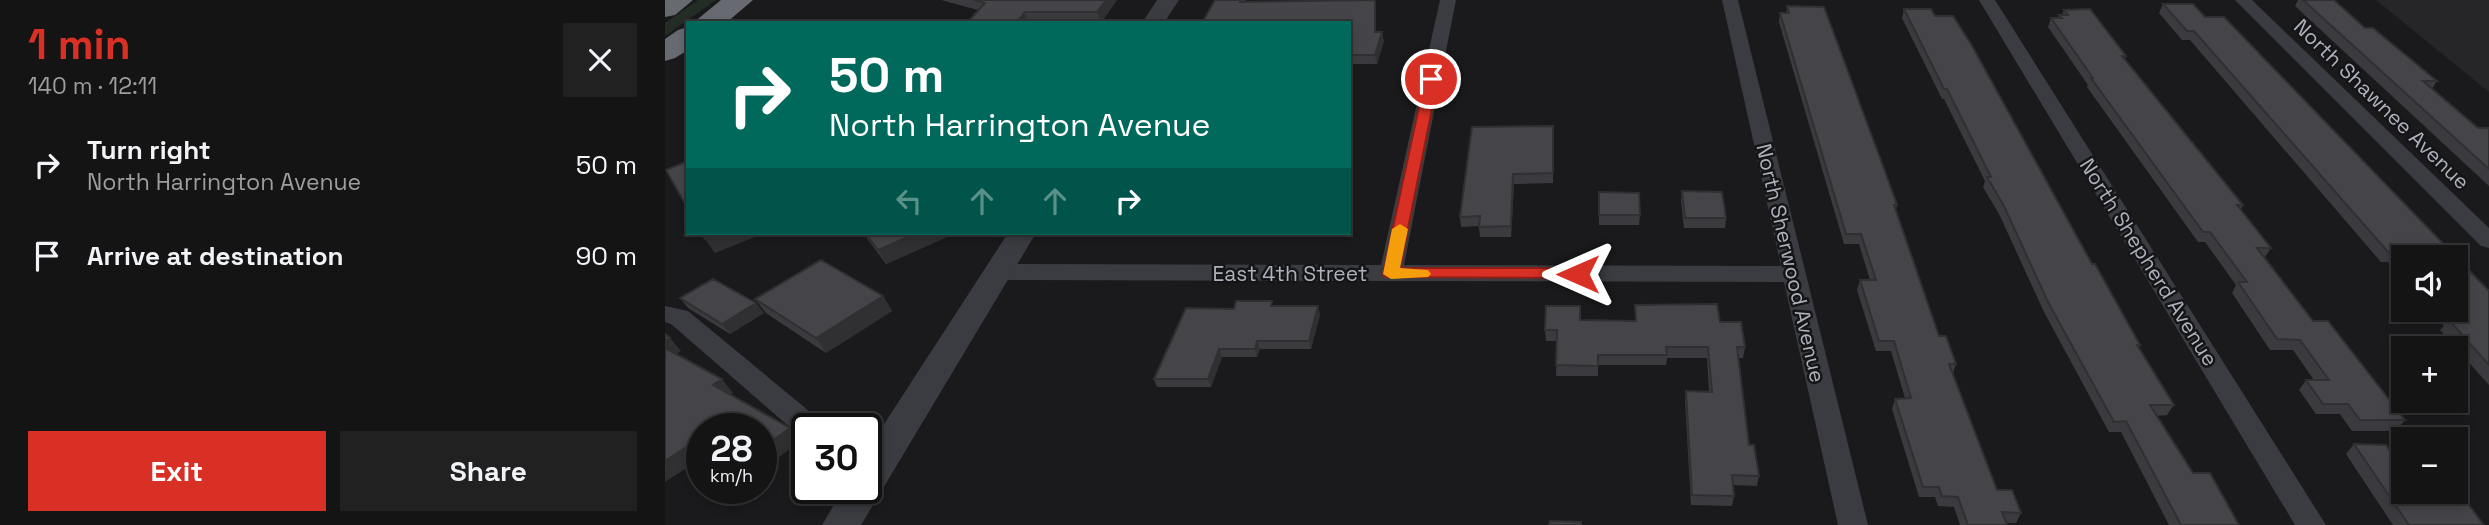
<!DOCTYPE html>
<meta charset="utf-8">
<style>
:root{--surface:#141415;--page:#212122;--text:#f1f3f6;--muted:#9d9ea0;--line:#333334;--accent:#d93025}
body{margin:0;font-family:"Space Grotesk",sans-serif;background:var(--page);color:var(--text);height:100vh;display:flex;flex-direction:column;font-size:26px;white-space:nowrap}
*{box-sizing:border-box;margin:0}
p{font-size:23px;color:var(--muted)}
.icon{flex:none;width:38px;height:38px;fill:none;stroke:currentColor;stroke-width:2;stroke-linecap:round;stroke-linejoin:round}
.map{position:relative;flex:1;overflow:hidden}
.drawer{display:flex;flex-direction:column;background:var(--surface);width:665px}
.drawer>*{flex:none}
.hud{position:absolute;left:21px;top:21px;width:665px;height:214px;border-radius:0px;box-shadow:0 4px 10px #0003,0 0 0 2px var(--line);background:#00695c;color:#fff;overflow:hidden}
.tools{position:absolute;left:1726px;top:245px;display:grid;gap:14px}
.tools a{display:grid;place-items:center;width:77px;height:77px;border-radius:0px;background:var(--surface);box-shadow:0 4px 10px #0003,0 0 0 2px var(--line);font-size:35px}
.speed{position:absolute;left:21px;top:413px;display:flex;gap:14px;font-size:35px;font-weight:700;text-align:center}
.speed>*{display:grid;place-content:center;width:91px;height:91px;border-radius:50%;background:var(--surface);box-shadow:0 4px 10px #0003,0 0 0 2px var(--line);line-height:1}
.speed small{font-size:18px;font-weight:400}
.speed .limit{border:4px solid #111;border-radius:10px;background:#fff;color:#111}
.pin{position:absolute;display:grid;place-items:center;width:60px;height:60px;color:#fff;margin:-30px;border:4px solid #fff;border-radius:50%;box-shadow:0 2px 7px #0007}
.me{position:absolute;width:77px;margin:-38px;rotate:270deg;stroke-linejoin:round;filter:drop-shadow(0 0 5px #0008)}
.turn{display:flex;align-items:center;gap:24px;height:147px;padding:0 28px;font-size:32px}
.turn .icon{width:91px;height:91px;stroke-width:2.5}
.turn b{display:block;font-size:49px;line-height:60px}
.lanes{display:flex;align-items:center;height:66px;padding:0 28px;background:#0003;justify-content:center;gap:35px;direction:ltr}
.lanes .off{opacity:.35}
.round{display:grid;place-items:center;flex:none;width:74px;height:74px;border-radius:0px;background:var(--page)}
.headline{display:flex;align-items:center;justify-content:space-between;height:119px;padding:0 28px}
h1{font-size:42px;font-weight:800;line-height:52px;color:var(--accent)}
.primary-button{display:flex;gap:14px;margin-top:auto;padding:14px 28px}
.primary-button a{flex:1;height:80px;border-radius:0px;background:var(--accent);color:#fff;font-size:28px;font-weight:800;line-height:80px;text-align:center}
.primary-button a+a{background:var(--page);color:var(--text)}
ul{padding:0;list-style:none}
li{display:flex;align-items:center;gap:21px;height:91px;padding:0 28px}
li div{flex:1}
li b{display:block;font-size:26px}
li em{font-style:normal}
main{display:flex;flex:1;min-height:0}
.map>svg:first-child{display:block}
.built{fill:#262629}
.green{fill:#242c26}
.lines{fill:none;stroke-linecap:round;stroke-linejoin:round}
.minor{fill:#3b3c41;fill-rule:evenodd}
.tertiary{fill:#3b3c41;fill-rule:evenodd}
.motorway{fill:#686a72;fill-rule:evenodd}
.wall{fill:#3b3b3f}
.shaded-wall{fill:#303033}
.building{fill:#454549;stroke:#303033;stroke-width:2}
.route{fill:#d93025;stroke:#8d1f18;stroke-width:2}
.slow{fill:#f59e0b}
.labels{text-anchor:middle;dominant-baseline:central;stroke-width:5;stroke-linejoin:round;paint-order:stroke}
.street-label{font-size:21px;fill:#adb1bb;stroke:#151517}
</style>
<main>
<section class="drawer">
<div class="headline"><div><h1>1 min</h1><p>140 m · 12:11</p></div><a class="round"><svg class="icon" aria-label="close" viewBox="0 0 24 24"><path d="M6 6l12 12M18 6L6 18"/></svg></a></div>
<ul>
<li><svg class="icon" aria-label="right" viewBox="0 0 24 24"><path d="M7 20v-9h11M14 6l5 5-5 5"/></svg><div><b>Turn right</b><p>North Harrington Avenue</p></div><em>50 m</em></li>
<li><svg class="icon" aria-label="arrive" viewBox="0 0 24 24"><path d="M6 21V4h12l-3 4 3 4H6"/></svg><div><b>Arrive at destination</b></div><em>90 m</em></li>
</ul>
<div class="primary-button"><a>Exit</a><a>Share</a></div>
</section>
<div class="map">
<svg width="1824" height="525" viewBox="0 0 1824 525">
<rect width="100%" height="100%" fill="#1a1a1c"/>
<path class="built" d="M1711 0H1824V92Z"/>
<path class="green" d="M33 0H51L0 36V23Z"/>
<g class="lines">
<path class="minor" d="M775 0H791L739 265 1116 266 1057 0H1073L1203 525H1173L1119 282 332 280 324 277 321 272 324 267 332 264 716 265Z
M1314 0H1330L1661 525H1630Z
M1570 0H1587L1824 228V248L1816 246Z
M0 306 23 311 156 421 159 429H142V438L136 437 6 324 0 322Z"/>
<path class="tertiary" d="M492 0H514L499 23H477Z
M343 233H371L196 525H157L179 488H201V452Z"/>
<path class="motorway" d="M0 0H28L10 15 0 17Z
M56 0H88L61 23H28Z
M23 27V50L10 58 0 61V39L13 30Z"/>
</g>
<path class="wall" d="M276 0H452L436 23H302L313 10Z
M550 0H580L581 2 711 0V32L719 41 712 64H684V23Z
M1633 0H1669L1700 28 1772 81 1767 89 1813 128H1824V186L1630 6Z
M1498 4 1540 17 1824 291V385L1775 330 1779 326 1764 310H1790L1738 257V279L1723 262H1716L1525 40H1517L1494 13Z
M1122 6 1232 205 1231 210 1274 336 1291 364 1288 374 1332 490 1356 513 1351 523H1341L1342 525H1295L1289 507 1273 506 1270 497H1254L1227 409 1230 399 1240 398 1226 351H1211L1192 290 1195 280H1205L1194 244H1179L1114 22 1115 13H1121Z
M1239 9 1427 264 1475 345 1474 347 1509 405 1502 415 1491 416 1528 473 1574 525H1504L1456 432H1444L1379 312 1335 216 1318 187 1320 181 1279 99H1277L1237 18Z
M1399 10 1461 56 1460 59 1578 205 1576 209 1606 248 1600 257 1648 321 1740 420 1731 431H1687L1675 414H1651L1634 390 1641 380H1649L1628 350H1605L1567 293 1571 285 1540 242H1533L1422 87 1423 85 1383 27 1386 18H1393L1394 15H1397Z
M888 126V183L849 184 846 237H815L814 226 796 227 795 217Z
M1017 191 1061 218 1060 228H1019L1016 201Z
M934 192 975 215 974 225H934Z
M198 233H291L221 264Z
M218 296 227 311 161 353 101 313 90 299Z
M15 298 91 303 99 313 65 334 23 308Z
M970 305 1055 322 1080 347 1078 358H1074L1084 445 1094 476 1092 486 1068 485 1069 496 1067 506 1026 505 1020 402 1021 391 1044 392 1042 358H1002L1001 365H933V376H891L892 341H881L880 330 915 320 970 321Z
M609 306 655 315 646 349H595L592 357H557L546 387H492L489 379 569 309Z
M1689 444 1738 469 1819 525H1728L1681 454Z"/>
<path class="shaded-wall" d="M441 0H452L436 23 432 12Z
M710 0H711V41L710 32Z
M360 12 364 23H351Z
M717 32 719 41 712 64 710 55Z
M848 174 849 184 846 237V226Z
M54 233H100L50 253 40 239Z
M252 233H291L221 264 213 250Z
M218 296 227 311 161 353 151 338Z
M91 303 99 313 65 334 57 324Z
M653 306 655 315 646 349 644 341Z
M5 338 16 351 5 358 0 352V341Z
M592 341 595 349 592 357 590 349Z
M554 349 557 357 546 387 543 379Z
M57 379 68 393 59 399 48 385Z
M125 428 136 441 99 468 96 464V449Z
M37 437V458L0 482V461Z"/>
<path class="building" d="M309 0H441L432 12H360L351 23H302L320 3Z
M550 0H576L575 2 710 0V32H717L710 55H684V23H537Z
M1638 0H1669L1700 28H1708L1772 81H1758L1813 128H1824V169Z
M1498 4H1528L1540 17H1559L1824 291V365L1784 320H1791L1782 310H1790V257H1738V260L1730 252H1723L1529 31H1522Z
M1122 6 1159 7 1218 166 1232 205H1229L1274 336H1281L1291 364H1284L1332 490H1347L1356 513 1337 512 1342 525H1303L1293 497 1277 496 1274 487H1258L1230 399 1246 398 1229 341H1214L1195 280H1211L1196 234H1181L1115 13H1124Z
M1239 9H1266L1270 16H1288L1306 44 1427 264H1430L1475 345H1472L1509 405H1485L1528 473H1545L1574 525H1516L1461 421 1449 422 1383 302 1339 206 1322 177H1326L1282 89H1279Z
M1425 9 1461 56H1457L1578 205H1572L1606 248H1592L1648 321H1663L1740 420H1695L1683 404H1658L1641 380H1664L1635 340 1612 339 1573 282H1582L1545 232H1538L1426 78H1428L1386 18H1397L1394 15H1403L1399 10Z
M888 126V173L848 174 846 226 814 227 815 216 795 217 807 127Z
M23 161V209L1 170Z
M1017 191 1057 192 1061 218H1020Z
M934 192 974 193 975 215H934Z
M36 233H54L40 239Z
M200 233H252L213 250Z
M156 260 218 296 151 338 90 299Z
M48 279 91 303 57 324 15 298Z
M571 301H607L606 306H653L644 341H592L590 349H554L543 379H489L521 308 569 309Z
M1052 304 1055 322H1076L1080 347H1072L1084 445H1089L1094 476 1067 475 1069 496 1027 495 1021 391 1047 392 1043 347H1001L1002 355H933V366L891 365 892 330H880L881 306H915V320L971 321 970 305Z
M0 334 5 338 0 341Z
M0 348 57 379 48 385 125 428 96 449V429H37V437L0 461Z
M1689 444 1721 445 1738 469V492H1790V487L1819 525H1744Z
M885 521 916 522V525H884Z"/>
<path class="route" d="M766 75 773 79 735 268H913L921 274 919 278 720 277 718 274 760 79Z"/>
<path class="slow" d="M735 224 743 229 735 268 763 270 766 274 763 277 726 279 718 274 727 229Z"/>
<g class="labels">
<g class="street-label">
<text transform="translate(1717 104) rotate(44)">North Shawnee Avenue</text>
<text transform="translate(1484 262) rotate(58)">North Shepherd Avenue</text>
<text transform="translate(1126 263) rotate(77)">North Sherwood Avenue</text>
<text x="625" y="273">East 4th Street</text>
</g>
</g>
</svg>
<div class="tools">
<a><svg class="icon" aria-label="sound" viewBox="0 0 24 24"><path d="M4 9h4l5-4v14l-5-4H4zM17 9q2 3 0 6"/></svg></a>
<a>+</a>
<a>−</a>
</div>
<div class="speed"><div>28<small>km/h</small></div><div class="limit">30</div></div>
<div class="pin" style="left:766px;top:79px;background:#d93025"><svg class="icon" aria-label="arrive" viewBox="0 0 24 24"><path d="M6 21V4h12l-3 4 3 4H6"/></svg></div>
<svg class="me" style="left:913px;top:274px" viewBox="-20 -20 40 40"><path d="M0-17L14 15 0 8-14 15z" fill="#d93025" stroke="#fff" stroke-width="4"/></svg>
<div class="hud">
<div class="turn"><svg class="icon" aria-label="right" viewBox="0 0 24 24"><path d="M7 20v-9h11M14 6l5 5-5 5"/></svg><div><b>50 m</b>North Harrington Avenue</div></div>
<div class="lanes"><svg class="icon off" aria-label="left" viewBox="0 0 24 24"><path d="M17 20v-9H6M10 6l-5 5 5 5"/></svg><svg class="icon off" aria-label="ahead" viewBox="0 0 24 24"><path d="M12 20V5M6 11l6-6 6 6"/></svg><svg class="icon off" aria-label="ahead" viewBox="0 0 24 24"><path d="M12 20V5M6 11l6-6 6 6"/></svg><svg class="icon" aria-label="right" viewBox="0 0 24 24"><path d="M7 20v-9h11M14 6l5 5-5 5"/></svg></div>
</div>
</div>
</main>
